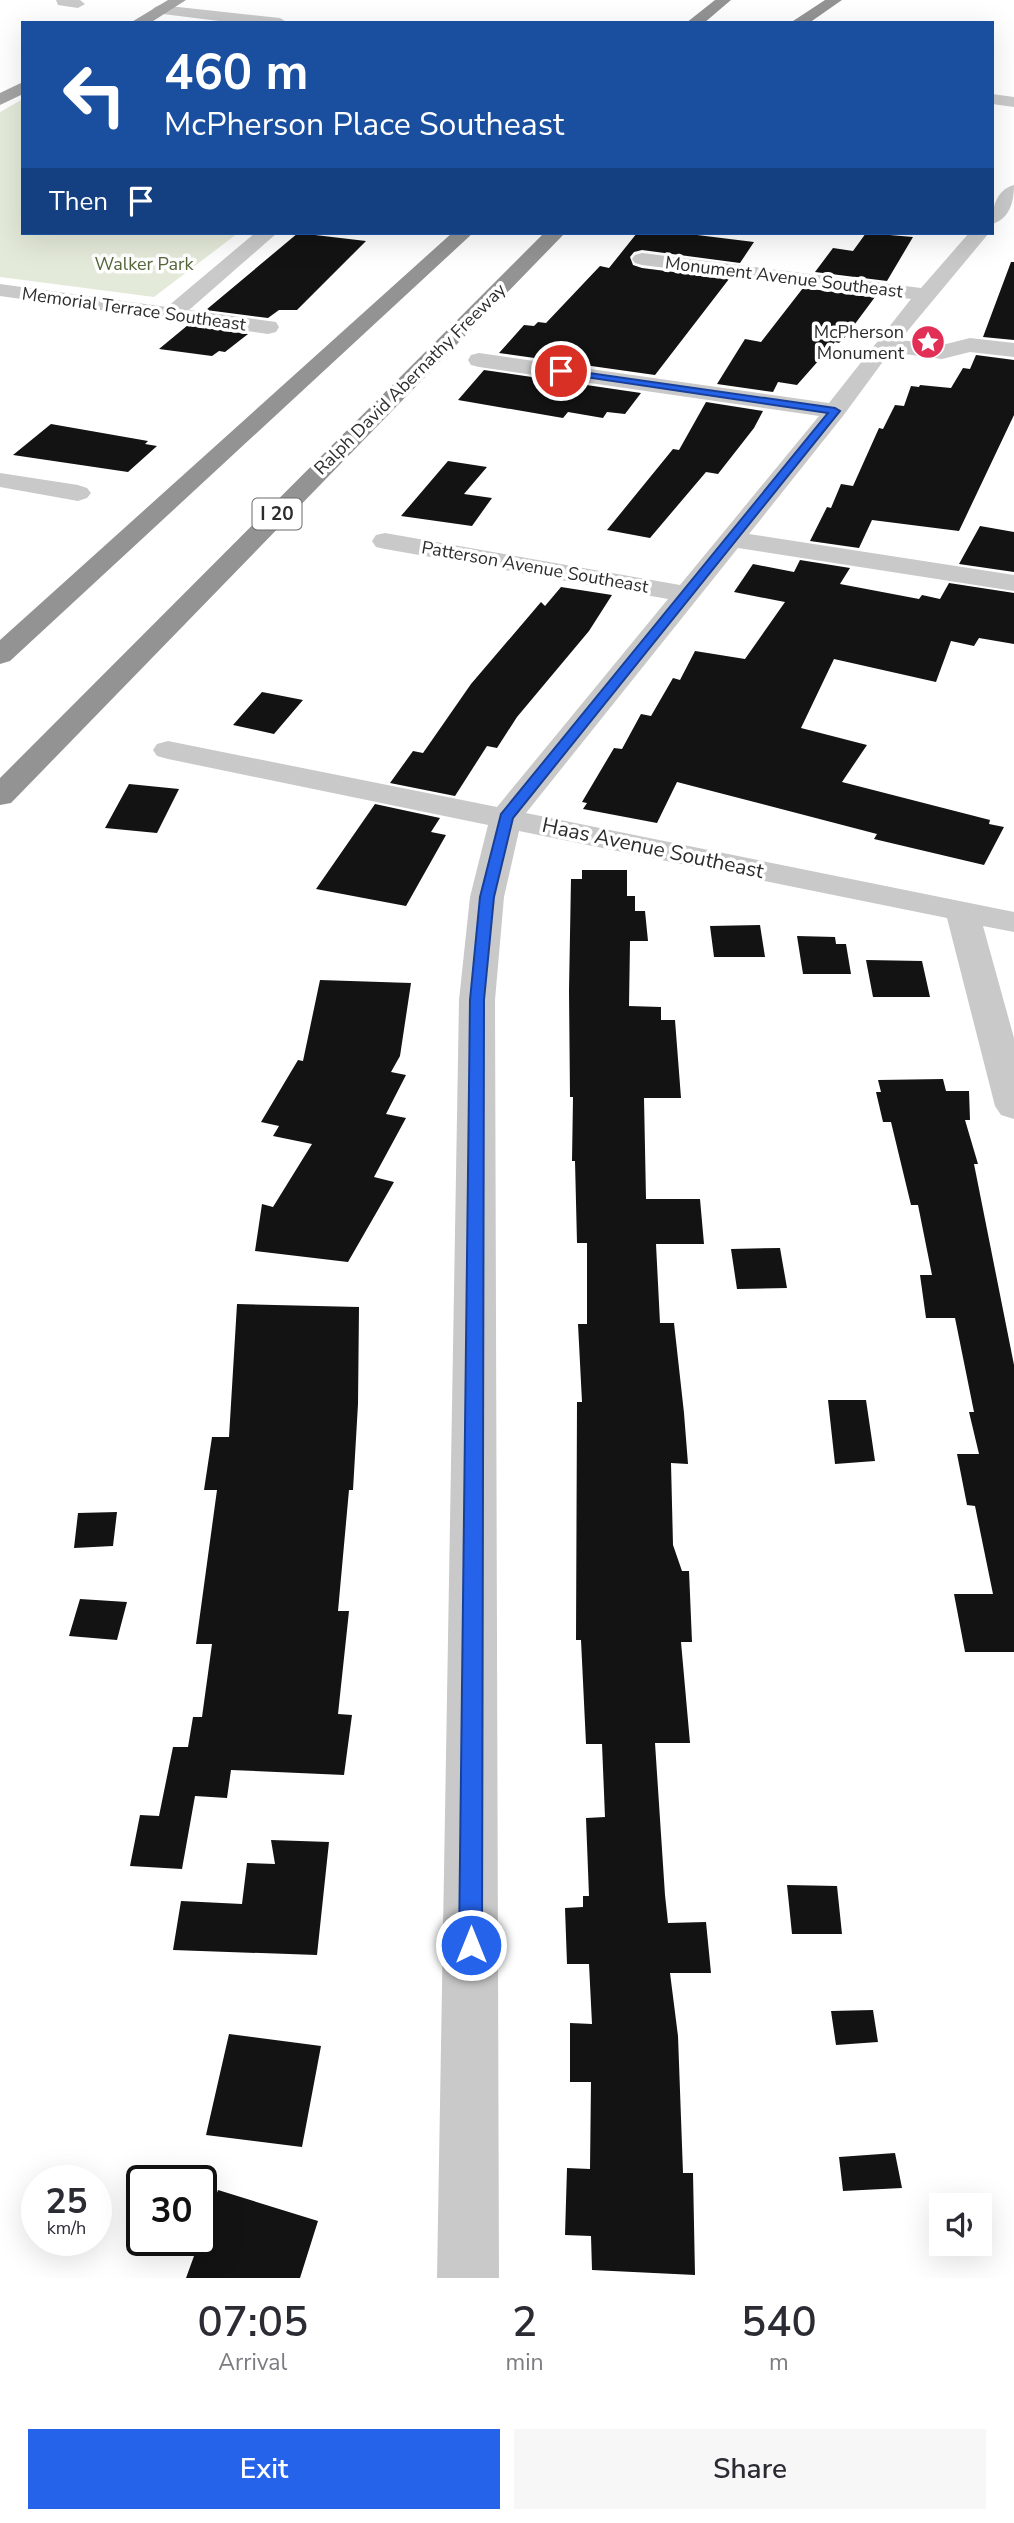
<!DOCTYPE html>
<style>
:root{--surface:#fff;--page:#f7f7f7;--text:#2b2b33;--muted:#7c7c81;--accent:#2563eb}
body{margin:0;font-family:"Nunito Sans",sans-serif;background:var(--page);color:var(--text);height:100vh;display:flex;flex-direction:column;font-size:26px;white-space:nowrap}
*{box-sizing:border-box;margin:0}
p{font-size:23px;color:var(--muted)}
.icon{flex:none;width:38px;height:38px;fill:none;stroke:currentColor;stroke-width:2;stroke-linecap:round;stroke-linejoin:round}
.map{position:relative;height:2278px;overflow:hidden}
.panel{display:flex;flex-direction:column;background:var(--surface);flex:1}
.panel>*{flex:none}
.banner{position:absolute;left:21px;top:21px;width:973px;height:214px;border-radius:0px;box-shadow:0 7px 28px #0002;background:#1a4fa0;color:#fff;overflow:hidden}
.fabs{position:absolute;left:929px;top:2193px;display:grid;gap:14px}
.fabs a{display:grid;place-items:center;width:63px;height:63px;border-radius:0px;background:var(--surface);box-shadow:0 7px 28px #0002;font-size:35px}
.speed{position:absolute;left:21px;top:2165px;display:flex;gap:14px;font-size:35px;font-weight:700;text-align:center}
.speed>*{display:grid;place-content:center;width:91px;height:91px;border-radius:50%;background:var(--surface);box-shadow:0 7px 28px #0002;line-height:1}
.speed small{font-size:18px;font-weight:400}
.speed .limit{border:4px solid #111;border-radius:10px;background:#fff;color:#111}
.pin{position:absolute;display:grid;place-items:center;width:60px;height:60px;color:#fff;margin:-30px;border:4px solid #fff;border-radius:50%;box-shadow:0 2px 7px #0007}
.me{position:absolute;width:77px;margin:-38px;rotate:0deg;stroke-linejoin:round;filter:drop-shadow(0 0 5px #0008)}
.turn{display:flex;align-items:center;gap:24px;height:147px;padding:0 28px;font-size:32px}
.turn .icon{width:91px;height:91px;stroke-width:2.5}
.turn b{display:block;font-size:49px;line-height:60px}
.then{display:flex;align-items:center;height:66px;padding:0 28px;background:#0003;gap:14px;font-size:26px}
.eta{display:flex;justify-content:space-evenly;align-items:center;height:119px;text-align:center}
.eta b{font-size:42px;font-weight:600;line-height:49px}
.action{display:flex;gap:14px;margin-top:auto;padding:14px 28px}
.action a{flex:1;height:80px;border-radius:0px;background:var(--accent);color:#fff;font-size:28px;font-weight:600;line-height:80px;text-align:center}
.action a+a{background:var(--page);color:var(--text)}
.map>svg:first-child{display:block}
.green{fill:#e4ead9}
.building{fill:#131313}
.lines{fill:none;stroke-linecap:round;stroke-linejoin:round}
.street{fill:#c9c9c9;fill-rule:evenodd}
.primary{fill:#a4a4a4;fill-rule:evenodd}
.highway{fill:#939393;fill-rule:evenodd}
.route{fill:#2563eb;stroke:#184099;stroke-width:2}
.labels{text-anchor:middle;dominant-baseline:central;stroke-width:7;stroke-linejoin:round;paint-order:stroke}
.far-park-label{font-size:18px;fill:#55663b;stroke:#fff}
.far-street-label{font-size:18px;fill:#2c2c2c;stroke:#fff}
.far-poi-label{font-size:18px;fill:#2c2c2c;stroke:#fff;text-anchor:end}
.shield{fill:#fff;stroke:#6b6b6b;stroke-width:2}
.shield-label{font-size:19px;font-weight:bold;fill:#2c2c2c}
.street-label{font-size:21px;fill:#2c2c2c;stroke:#fff}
</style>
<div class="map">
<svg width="1014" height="2278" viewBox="0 0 1014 2278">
<rect width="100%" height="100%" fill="#fff"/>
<path class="green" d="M23 99V233H238L154 297 0 277V112Z"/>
<path class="building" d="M298 233 366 241 297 310H279L268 318 206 310Z
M637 233H681L754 242 740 263 642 250 634 252 630 257 633 265 642 268 729 279 655 375 499 353 524 325 534 326 538 322 546 323 600 266 609 268Z
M866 233 913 237 887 281 815 272 833 248 853 251Z
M1011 262H1014V340L983 337Z
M803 288 875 297 846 336 839 343 835 342 797 385 778 382 773 392 717 384 745 339 761 342Z
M188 325 248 334 225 352 219 351 212 356 159 349Z
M976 355 1014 360V415L959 531 872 520 859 548 810 541 827 507 831 508 841 484 853 486 879 428 883 429 895 405 904 406 911 386 919 387 920 385 951 388 963 368 970 369Z
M484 370 641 393 625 414 607 412 603 418 568 412 563 418 458 400Z
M706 402 763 411 754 428 718 474 706 472 650 538 607 530 673 449 679 450Z
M51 424 148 441 145 444 157 446 128 472 13 455Z
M448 461 487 467 464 494 492 498 472 526 401 516Z
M980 526 1014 532V572L959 564Z
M800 560 850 568 840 584 919 599 922 595 940 599 949 583 1014 593V644L979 638 974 646 951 641 936 682 834 659 801 728 867 745 842 782 990 820 989 824 1004 827 984 865 874 839 877 834 677 782 657 823 583 809 587 803 582 802 614 748 622 749 641 714 651 716 673 678 680 680 695 651 745 659 785 602 734 592 753 564 794 572Z
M561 587 612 595 589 631 517 717 497 748 487 746 455 796 390 783 413 751 423 753 471 684 541 602 545 606Z
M262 692 303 700 274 734 233 725Z
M129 784 179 789 157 833 105 828Z
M375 804 440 818 431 832 446 835 406 906 316 889Z
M582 870H627V896H635V911H645L648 941H630L629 1006 661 1007V1020H675L681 1098H644L646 1199H700L704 1244H656L660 1323H674L684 1413 688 1464 671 1463 673 1545 682 1571H689L692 1642H681L690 1743H655L665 1895 668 1923 706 1922 711 1973H670L678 2036 683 2173H693L695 2275 592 2270 591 2236 565 2235 567 2168 590 2169 591 2082H570V2023L592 2024 589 1964H567L565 1908 583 1907V1896H589L586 1818 605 1817 602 1744H586L581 1640H576L577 1402H582L578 1324H587V1243H577L575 1161H572L573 1097H570L569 990 571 879H582Z
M760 925 765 957H714L710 926Z
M797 936 835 937 836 944H846L851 974H803Z
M866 960 922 961 930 997H873Z
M320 980 411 983 400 1056 391 1072 406 1075 386 1114 406 1118 374 1177 394 1182 348 1262 255 1251 262 1204 273 1207 312 1144 273 1136 279 1126 261 1122 298 1060 303 1061Z
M943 1079 946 1091H969L970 1120H965L978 1164H974L1014 1365V1652H965L954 1594H993L975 1506 967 1505 957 1454H979L969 1412H974L955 1318H926L920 1275H932L918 1205H911L891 1122H883L876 1092H881L878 1080Z
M780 1248 787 1288 737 1289 731 1249Z
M237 1304 359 1307 358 1404 353 1490H349L338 1611H349L338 1714 352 1715 344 1775 231 1770 227 1798 195 1796 182 1869 130 1866 140 1815 159 1816 173 1747H188L193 1717H202L212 1644H196L217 1490H204L212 1437H229Z
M828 1400H866L875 1461 835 1464Z
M117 1512 113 1546 74 1548 78 1513Z
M80 1599 127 1602 117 1640 69 1636Z
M271 1840 329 1842 317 1955 173 1950 181 1901 242 1904 247 1863 275 1864Z
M787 1885 837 1886 842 1934H792Z
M873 2010 878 2042 836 2045 831 2011Z
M229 2034 321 2046 302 2147 206 2135Z
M895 2153 902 2188 843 2191 839 2157Z
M218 2190 318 2221 300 2278H186Z"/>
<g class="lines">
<path class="street" d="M56 0H80L85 4 78 8 58 5Z
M160 5 280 18 288 23H235L155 13 152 10 155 7Z
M992 94 1014 97V107L992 104Z
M1014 185C1014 201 1010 219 992 224 992 208 996 190 1014 185Z
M255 233H277L189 310 276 322 279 327 276 332 268 334 0 296V284L167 307Z
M969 233H989L900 340 942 345 970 338 1014 343V357L970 352 942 359 890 352 843 416 749 534 1014 575V591L738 548 526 813 1014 912V932L983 926 1014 1038V1119L1001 1115 995 1106 947 918 519 831 504 897 495 1000 499 2278H437L459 1000 470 897 488 825 168 759 157 756 153 750 157 744 168 741 497 807 668 599 385 549 376 547 372 541 376 535 385 533 680 585 819 416 479 367 471 365 468 360 471 355 479 353 829 403 911 299 642 265 635 263 632 259 635 255 642 253 921 288Z
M0 473 78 485 87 488 91 493 87 498 78 501 0 487Z"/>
<path class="primary" d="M168 0H186L150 23H130Z
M23 82V94L0 105V93Z"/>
<path class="highway" d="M715 0H731L704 23H686Z
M825 0H842L809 23H790Z
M452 233H473L10 661 0 664V640Z
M544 233H565L11 803 0 805V778Z"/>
</g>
<path class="route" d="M561 369 835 408 840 411 513 818 494 897 484 1000 482 1945 479 1952 471 1956 463 1952 459 1945 470 1000 480 897 501 814 828 413 558 373V369Z"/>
<defs>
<g id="sight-disc" transform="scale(1.75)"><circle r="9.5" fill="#e22f55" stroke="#fff"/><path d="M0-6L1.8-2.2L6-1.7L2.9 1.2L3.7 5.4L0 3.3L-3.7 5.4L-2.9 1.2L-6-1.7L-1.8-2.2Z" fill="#fff"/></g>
</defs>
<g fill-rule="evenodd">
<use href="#sight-disc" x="928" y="342"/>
</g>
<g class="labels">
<g class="far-park-label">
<text x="144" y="264">Walker Park</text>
</g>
<g class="far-street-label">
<text transform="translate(784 277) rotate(7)">Monument Avenue Southeast</text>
<text transform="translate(134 309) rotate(8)">Memorial Terrace Southeast</text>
<text transform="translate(410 379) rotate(-45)">Ralph David Abernathy Freeway</text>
<text transform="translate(535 567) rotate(10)">Patterson Avenue Southeast</text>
</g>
<g class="far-poi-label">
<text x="904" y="332">McPherson<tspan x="904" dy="21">Monument</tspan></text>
</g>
<rect class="shield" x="252.5" y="498.5" width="49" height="31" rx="5"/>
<g class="shield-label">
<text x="277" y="514">I 20</text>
</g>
<g class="street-label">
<text transform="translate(653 848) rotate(12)">Haas Avenue Southeast</text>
</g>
</g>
</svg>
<div class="fabs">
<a><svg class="icon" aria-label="sound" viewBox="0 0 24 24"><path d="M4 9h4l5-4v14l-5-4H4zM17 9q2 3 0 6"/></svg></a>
</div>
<div class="speed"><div>25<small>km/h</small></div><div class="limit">30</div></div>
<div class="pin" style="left:561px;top:371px;background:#d93025"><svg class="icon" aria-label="arrive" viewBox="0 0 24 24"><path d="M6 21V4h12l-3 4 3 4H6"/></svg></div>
<svg class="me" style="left:471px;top:1945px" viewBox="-20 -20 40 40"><circle r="17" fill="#2563eb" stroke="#fff" stroke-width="3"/><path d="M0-11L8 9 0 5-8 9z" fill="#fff"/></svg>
<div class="banner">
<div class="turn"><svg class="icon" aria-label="left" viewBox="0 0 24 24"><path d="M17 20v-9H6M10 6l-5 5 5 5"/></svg><div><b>460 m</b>McPherson Place Southeast</div></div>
<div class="then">Then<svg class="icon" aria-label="arrive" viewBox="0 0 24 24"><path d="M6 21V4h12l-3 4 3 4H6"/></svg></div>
</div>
</div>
<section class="panel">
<div class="eta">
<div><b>07:05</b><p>Arrival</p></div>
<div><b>2</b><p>min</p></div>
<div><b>540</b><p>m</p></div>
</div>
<div class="action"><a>Exit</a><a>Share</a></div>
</section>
